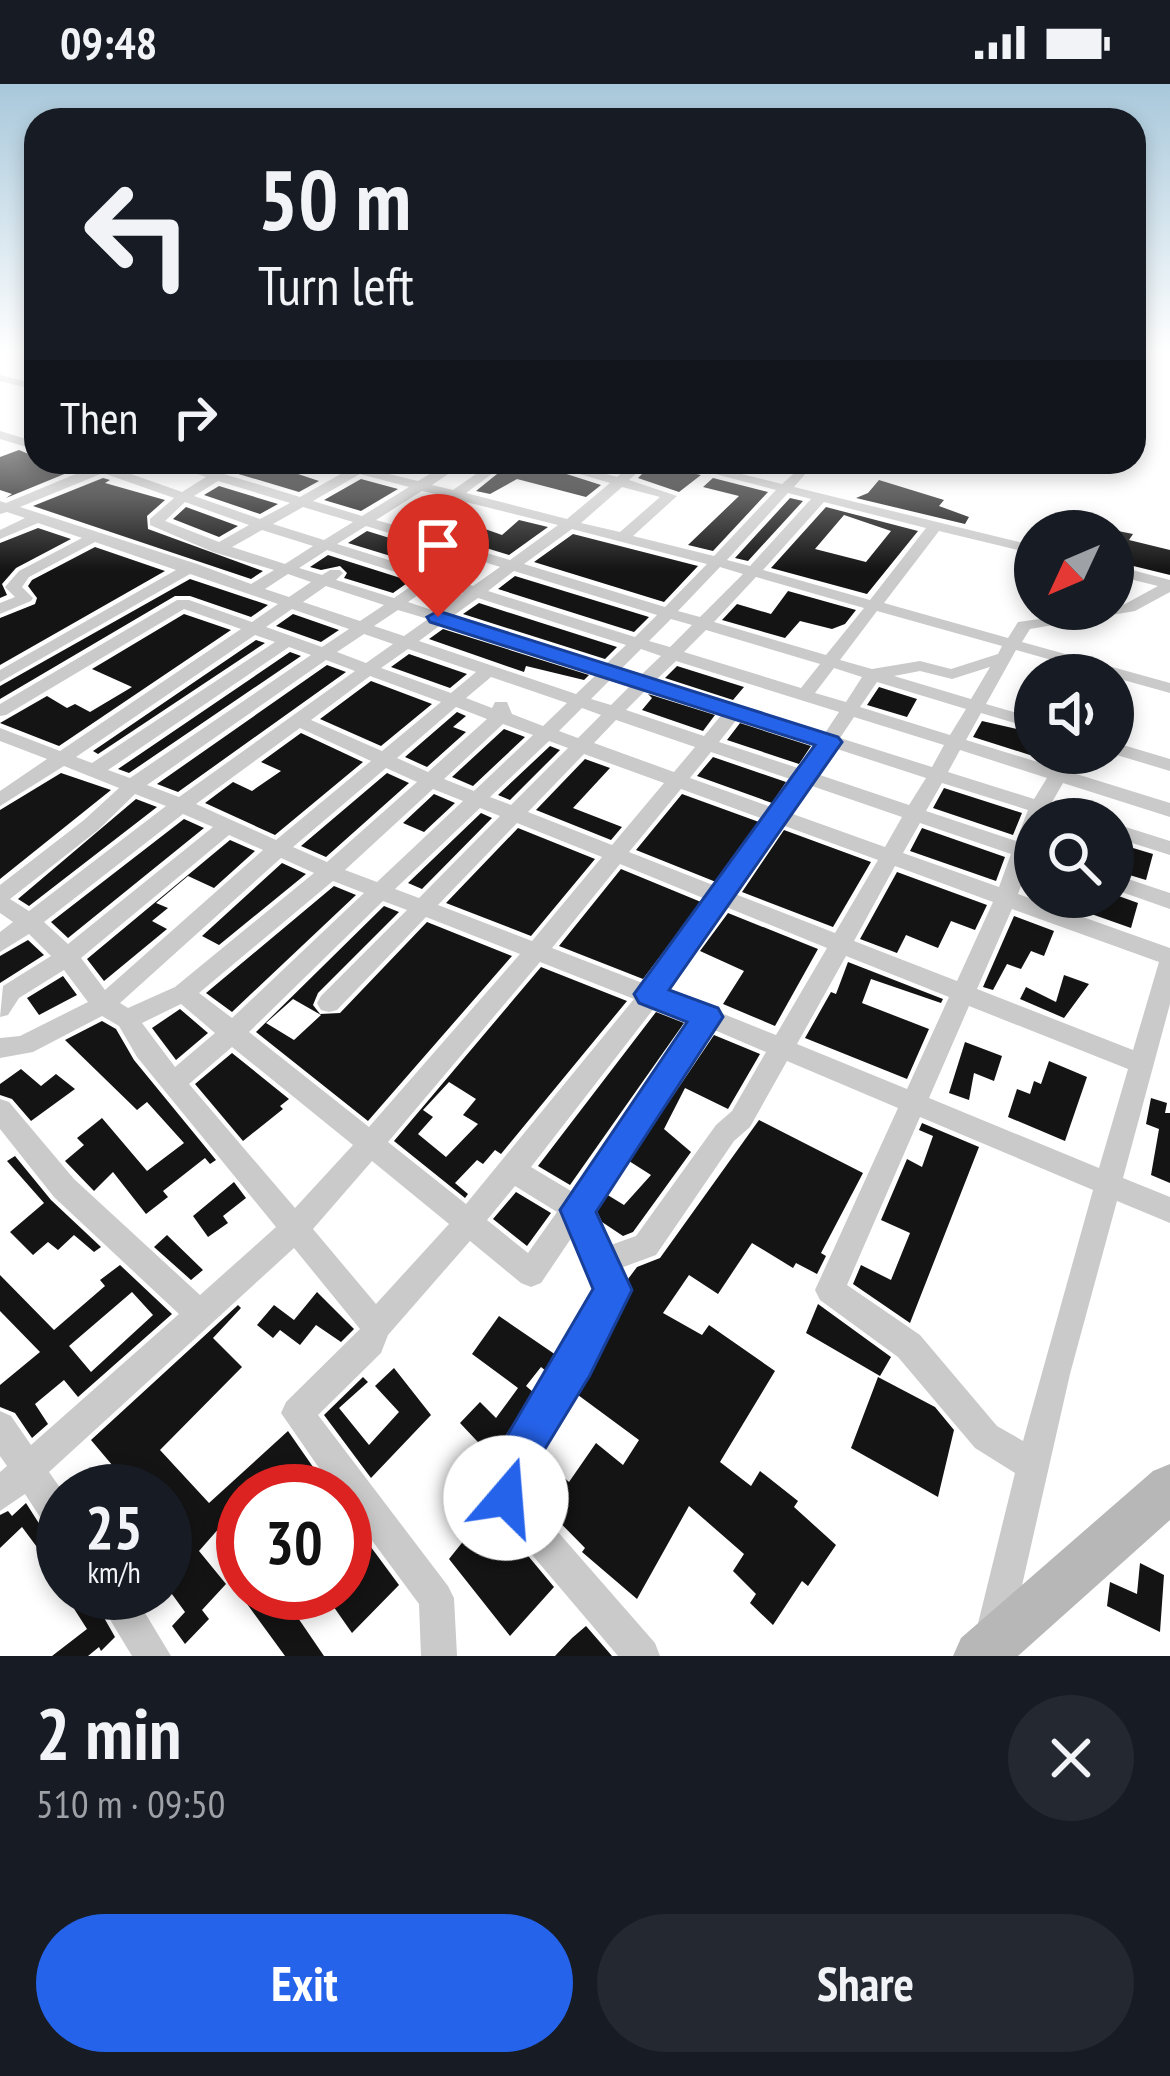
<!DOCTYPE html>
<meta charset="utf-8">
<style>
:root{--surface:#171b24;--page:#242831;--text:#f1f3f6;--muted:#9ea1a6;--accent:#2563eb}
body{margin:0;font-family:"PT Sans Narrow",sans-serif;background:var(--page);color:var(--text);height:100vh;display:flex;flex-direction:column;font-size:45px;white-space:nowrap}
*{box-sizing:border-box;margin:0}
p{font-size:39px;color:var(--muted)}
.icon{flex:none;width:66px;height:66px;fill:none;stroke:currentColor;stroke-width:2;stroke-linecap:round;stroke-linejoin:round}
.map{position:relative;height:1572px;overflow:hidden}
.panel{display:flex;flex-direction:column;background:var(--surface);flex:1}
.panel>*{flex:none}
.hud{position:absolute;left:24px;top:24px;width:1122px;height:366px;border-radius:36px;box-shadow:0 6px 18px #0003;background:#171b24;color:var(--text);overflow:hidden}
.needle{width:78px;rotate:226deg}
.controls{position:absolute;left:1014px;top:426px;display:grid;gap:24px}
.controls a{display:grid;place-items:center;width:120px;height:120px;border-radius:50%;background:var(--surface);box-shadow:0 6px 18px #0003;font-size:60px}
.speed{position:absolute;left:36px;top:1380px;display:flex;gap:24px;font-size:60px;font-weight:700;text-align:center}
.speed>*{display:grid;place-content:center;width:156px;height:156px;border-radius:50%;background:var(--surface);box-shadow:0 6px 18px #0003;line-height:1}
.speed small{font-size:30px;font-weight:400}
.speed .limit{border:18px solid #d22;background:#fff;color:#111}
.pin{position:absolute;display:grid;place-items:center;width:102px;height:102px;color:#fff;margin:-123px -51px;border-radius:50% 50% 50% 0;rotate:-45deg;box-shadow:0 0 12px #0007}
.pin .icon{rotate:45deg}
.me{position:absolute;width:132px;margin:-66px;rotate:18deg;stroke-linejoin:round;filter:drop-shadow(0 0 9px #0008)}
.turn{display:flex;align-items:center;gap:42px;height:252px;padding:0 36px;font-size:54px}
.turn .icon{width:156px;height:156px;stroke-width:2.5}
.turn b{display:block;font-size:84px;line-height:102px}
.then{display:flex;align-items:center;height:114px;padding:0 36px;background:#0003;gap:24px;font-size:45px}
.round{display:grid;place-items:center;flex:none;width:126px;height:126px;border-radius:63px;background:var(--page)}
.overview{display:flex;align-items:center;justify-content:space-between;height:204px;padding:0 36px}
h1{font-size:72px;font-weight:700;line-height:90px}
.action{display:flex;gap:24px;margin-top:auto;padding:24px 36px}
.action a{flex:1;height:138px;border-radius:72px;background:var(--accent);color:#fff;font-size:48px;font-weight:700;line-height:138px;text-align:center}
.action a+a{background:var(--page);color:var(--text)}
.status{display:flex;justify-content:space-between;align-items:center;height:84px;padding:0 60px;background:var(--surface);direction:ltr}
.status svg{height:33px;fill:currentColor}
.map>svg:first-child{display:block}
.building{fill:#141414;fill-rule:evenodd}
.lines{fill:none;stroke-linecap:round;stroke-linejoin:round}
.street{fill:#cacaca;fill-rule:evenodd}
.secondary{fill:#b7b7b7;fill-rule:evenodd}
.route{fill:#2563eb;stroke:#184099;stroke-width:3}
</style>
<div class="status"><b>09:48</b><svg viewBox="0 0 49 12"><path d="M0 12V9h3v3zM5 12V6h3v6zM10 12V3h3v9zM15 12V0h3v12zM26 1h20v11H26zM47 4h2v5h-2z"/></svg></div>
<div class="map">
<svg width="1170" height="1572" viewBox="0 0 1170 1572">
<rect width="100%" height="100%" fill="#fff"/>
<path class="building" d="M19 366 36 373V378H74L79 384 6 414 12 410 0 406V373Z
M263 378 302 388 298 390 319 397 299 408 205 380Z
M512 378H529L601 401 586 413 517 395 490 410 476 407Z
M653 379 674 385 701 391 679 408 638 394Z
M103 394 110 396 105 399 165 416 147 432 148 445 263 487 251 495 33 422Z
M713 394 768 408 713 467 688 461 739 412 703 403Z
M361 395 398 405 361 427 324 416Z
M879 396 944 416 939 422 969 433 965 440 856 414 868 409Z
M219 402 278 420 260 430 204 411Z
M790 414 803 417 748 477 735 474Z
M186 423 238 442 219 453 173 435Z
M826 423 918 447 867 510 771 484ZM844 431 891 447 866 478 815 465Z
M519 436 548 443 509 471 424 445 433 439 456 446 468 439 502 451Z
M38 444 71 455 16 484 2 500 7 511 0 514V459Z
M1113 446 1133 450 1129 456 1170 466V491L1113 477Z
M367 447 448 472 430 484 348 459Z
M573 450 698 482 664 518 534 478Z
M95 463 165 487 0 581V534L35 520 37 514 28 502 32 496Z
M328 471 410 497 393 509 344 494 347 489 340 482 321 486 310 483Z
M515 492 649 533 634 548 498 505Z
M190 495 268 521 251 533 190 512H175L0 615V602Z
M788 507 856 526 845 540 832 545 800 537 785 554 722 536 737 520 771 530Z
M479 519 617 563 605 575 463 530Z
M184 530 231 546 59 662 0 639 47 612 67 624 75 620 90 628 132 603 92 585Z
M293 530 339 546 321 558 276 542Z
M443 545 589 591 584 596 526 582 524 588 429 555Z
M256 556 265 559 98 670 93 667Z
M290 568 301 572 129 689 118 685Z
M409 570 467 590 450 604 391 583Z
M327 581 346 588 178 708 157 700Z
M677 582 744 603 733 616 665 594Z
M371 597 432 620 381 662 320 635Z
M879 603 917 615 907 633 867 621Z
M648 610 715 631 703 647 642 626 652 614Z
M457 628 466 632 453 643 466 648 427 683 405 673Z
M982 637 1035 649 1033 672 973 653Z
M740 639 811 662 799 680 727 656Z
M504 645 525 653 473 702 452 693Z
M301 649 363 678 275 751 205 719 233 698 252 707 281 687 261 678Z
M550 662 560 666 510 716 498 711Z
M713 673 786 698 772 719 697 692Z
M585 675 610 684 573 724 622 743 611 756 536 726Z
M61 689 111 706 0 795V726Z
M387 689 409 699 326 773 301 762Z
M944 704 1022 729 1013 751 933 724Z
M434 710 455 719 424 748 403 739Z
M682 710 759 738 716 798 636 766Z
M136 715 157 723 29 822 18 815Z
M481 729 492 734 422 805 408 799Z
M184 735 204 744 68 854 51 838Z
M518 744 595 775 531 852 446 819Z
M922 744 1005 773 996 797 910 767Z
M784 746 871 778 833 843 742 808Z
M230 756 255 767 214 804 188 792 156 819 168 824 152 837 167 845 104 897 87 875Z
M1113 758 1153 770 1146 796 1113 786Z
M282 779 306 790 219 861 202 852Z
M621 785 701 818 643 895 559 862Z
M897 788 987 821 975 846 951 837 938 864 906 851 897 869 860 855Z
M334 802 356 811 232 928 206 909Z
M1113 810 1138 819 1131 844 1080 826 1085 813Z
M384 822 399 828 318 909 313 921 320 930 340 929 427 838 512 872 368 1037 256 948ZM293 915 321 931 294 956 266 939Z
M728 829 818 865 775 942 723 920 744 887 700 867Z
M1014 832 1054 847 1044 872 1031 867 1021 885 1007 880 993 906 983 903Z
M28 856 44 871 0 899V872Z
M848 878 943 915 941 919 871 895 862 919 929 945 907 995 805 954 831 908 836 910Z
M541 883 627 917 501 1070 495 1066 483 1080 477 1076 455 1099 468 1110 465 1114 394 1057ZM449 998 476 1015 463 1031 478 1040 446 1073 418 1050 433 1033 423 1026Z
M1064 891 1089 900 1064 934 1020 915 1026 903 1056 918Z
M63 892 77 911 39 931 27 914Z
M180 925 208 949 176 976 152 944Z
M656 928 684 939 570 1101 538 1082Z
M102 937 116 945 134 976 216 1076 210 1080 205 1074 163 1107 168 1113 146 1130 113 1088 94 1107 65 1077 84 1061 77 1054 102 1034 147 1087 184 1059 147 1018 137 1026 65 956Z
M714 951 760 970 728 1025 685 1004 664 1045 691 1068 633 1148 623 1152 602 1138 596 1125 606 1110 624 1121 651 1091 629 1077Z
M965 958 1002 972 994 997 974 989 969 1016 949 1009Z
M232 969 289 1015 280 1022 283 1025 243 1057 195 1000Z
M1049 977 1087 993 1065 1057 1008 1033 1017 1005 1030 1010 1034 997 1041 1000Z
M21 985 41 1002 56 990 75 1005 31 1037 12 1015 0 1011V1000Z
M1151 1014 1167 1019 1165 1029H1170V1099L1151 1091 1159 1045 1146 1040Z
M759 1036 863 1089 821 1169 826 1172 817 1190 796 1179 793 1184 752 1159 718 1210 689 1191 663 1229 702 1251 709 1241 775 1287 720 1378 751 1402 760 1387 798 1417 794 1423 836 1461 808 1502 802 1497 773 1541 750 1519 756 1510 733 1487 744 1470 689 1422 637 1515 582 1468 585 1464 528 1406V1395L543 1375 569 1398 596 1359 623 1381 639 1356 578 1311 632 1208 628 1195 637 1183 660 1174Z
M922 1039 979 1063 910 1239 853 1200 861 1181 891 1196 910 1149 881 1136 907 1075 922 1083 933 1052 919 1046Z
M15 1072 51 1116 101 1163 94 1168 74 1151 58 1166 48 1158 33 1171 10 1148 44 1119 7 1077Z
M234 1098 246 1114 223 1132 228 1139 208 1153 193 1132Z
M516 1108 551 1129 527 1162 493 1135Z
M167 1151 203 1186 191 1196 154 1163Z
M120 1181 172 1230 78 1313 64 1296 35 1320 48 1340 32 1354 15 1329 0 1323V1301L40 1268 0 1227V1191L54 1246 105 1202 100 1196ZM132 1208 153 1231 91 1288 69 1262Z
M317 1208 354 1245 341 1258 316 1241 300 1261 280 1246 273 1254 257 1241 274 1221 294 1236Z
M818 1220 891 1273 880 1292 806 1249Z
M238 1221 241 1224 213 1254 242 1283 160 1366 209 1419 288 1347 320 1393 316 1397 306 1384 281 1407 269 1393 253 1407H243V1417L199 1467 226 1500 202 1526 209 1535 185 1560 172 1542 185 1528 169 1506 180 1494 165 1474V1465L178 1452 165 1438V1407H134L91 1356Z
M499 1232 556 1271 546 1287 541 1283 526 1302 533 1308 492 1373 460 1339 480 1318 496 1334 518 1304 472 1270Z
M394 1284 431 1331 371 1394 324 1331 363 1293 368 1298 339 1324 369 1361 399 1328 375 1302Z
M878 1293 935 1323 954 1346 938 1413 851 1364Z
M26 1419 47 1452 63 1459V1498L22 1443 0 1464V1431L8 1427 12 1432Z
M489 1425 554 1503 510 1552 449 1475Z
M345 1428 399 1501 352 1549 324 1509H345Z
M1140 1479 1164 1491 1160 1548 1107 1522 1110 1498 1137 1510Z
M64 1509H90L115 1553 101 1567 99 1563 88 1572H52L87 1545Z
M239 1509H281L324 1572H285Z
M586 1542 612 1572H555L572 1554Z"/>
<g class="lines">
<path class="street" d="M0 291 36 300V306L0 297Z
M0 347 36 358V366L0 355Z
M78 378H115L114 384 182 408 206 393 163 378H184L300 413 346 387 320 378 363 379 368 385 418 397 450 378H466L432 401 453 406 493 378H508L466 409 567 435 610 399 540 378H562L617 393 634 378H649L629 396 677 412 633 452 714 472 776 406 669 378H692L782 400 800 384 807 388 794 403 1035 462V470L939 447 884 519 1008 554 1018 538 1113 525V522L1125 520 1158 502 1113 491V481L1170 496V508L1135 527 1030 545 1022 558 1170 599V609L1016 566 986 620 1035 634V645L981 629 966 656 1054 683 1063 669H1081L1070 688 1170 719V733L1063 699 1051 720 1084 730 1087 735 1046 732 1045 735H1035V778L1030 777 1018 810 1170 864V920L1123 1094 1170 1113V1139L1117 1117 1070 1290 1006 1572H970L1015 1389 975 1364 898 1273 820 1216 815 1206 898 1024 787 977 750 1043 734 1057 656 1171 618 1185 628 1206 587 1288 524 1390 523 1408 655 1559 660 1572H618L494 1426C487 1409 490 1391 496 1374L565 1266 598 1205 574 1150 541 1199 531 1203 521 1199 470 1157 388 1251 381 1269 318 1331 448 1502 454 1514 457 1572H421L419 1520 345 1420V1407H335L281 1329 286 1318 360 1245 294 1164 49 1388 63 1408V1455L51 1450 25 1410 0 1427V1388L7 1382 0 1372V1327L11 1332 31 1361 179 1230 54 1113 0 1045V1015L9 1018 74 1095 200 1211 276 1143 137 973 119 942 102 932 33 968 0 974V954L20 952 88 918 64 886 19 914 8 931 0 933 3 902 51 872 29 850 0 868V848L13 838 0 829V801L84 736 119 704 64 682 0 722V707L47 675 0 657V644L60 667 241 545 184 525 6 631 0 632V620L177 516H189L252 538 278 520 190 490 0 598V586L176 486 95 458 29 493 22 503 33 514 31 517 0 530V519L15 513 5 503 19 487 82 454 38 439 0 455V446L25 434 7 428 0 430V417L6 419 90 384ZM103 389 174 414 150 435V441L213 468 274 486 251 500 197 480 20 423ZM360 390 409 403 362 432 313 417ZM218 397 290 419 260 435 194 412ZM622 403 660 413 620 448 581 439ZM422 407 445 412 401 443 376 436ZM788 409 811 415 750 482 727 476ZM458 416 558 441 510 476 414 447ZM185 418 249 441 219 458 165 437ZM824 418 926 444 870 516 763 486ZM303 423 353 438 324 456 273 440ZM366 442 458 470 431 489 337 460ZM572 445 707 480 665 523 524 480ZM262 446 313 462 285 480 232 463ZM327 466 420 496 394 514 336 496 343 489 340 486H330L322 491 299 484ZM472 474 500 483 473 502 444 493ZM720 483 743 490 700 533 678 527ZM514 487 657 531 635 553 488 507ZM288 490 311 498 289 513 265 505ZM756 493 864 524 826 571 714 538ZM434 500 463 509 438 528 408 518ZM326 502 384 521 360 537 303 518ZM478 514 626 561 606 580 453 532ZM292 525 349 545 322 563 266 543ZM398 526 428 535 404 552 374 542ZM877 527 1002 562 998 570 951 585 920 577 872 585 840 576ZM671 535 692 541 670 563 649 557ZM442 540 598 589 576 610 419 557ZM706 546 820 580 801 604 684 568ZM364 550 393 560 366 579 337 568ZM255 551 275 558 92 679 76 673ZM289 563 311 571 130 694 108 686ZM408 565 476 588 451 609 381 584ZM641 565 661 572 641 591 621 585ZM326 576 355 587 179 713 147 701ZM676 577 839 628 825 649 656 596ZM990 583 971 615 894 592 920 587 952 595ZM834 584 862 593 846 618 815 609ZM370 592 441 618 382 667 311 636ZM491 593 567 619 543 642 512 630 507 618H495L492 624 466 614ZM612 594 632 600 611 621 591 615ZM877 598 966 625 950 651 860 623ZM647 605 723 629 704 652 626 626ZM456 623 487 635 428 688 397 674ZM582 624 601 631 578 654 559 647ZM854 633 944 661 932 683 840 654ZM738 634 818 659 801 685 719 658ZM616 636 695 663 674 688 594 659ZM503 640 533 651 474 707 444 695ZM300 644 371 677 276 756 196 720ZM549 657 568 664 511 721 490 713ZM834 664 926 694 909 721 817 690ZM960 666 1047 694 1034 715 948 688ZM711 668 793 696 774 724 690 694ZM584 670 664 699 612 761 528 728ZM386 684 417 698 327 778 293 763ZM942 699 1028 726 1016 757 926 727ZM809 701 902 733 885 763 790 729ZM433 705 463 717 377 798 345 786ZM681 705 766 736 718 803 629 768ZM135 710 166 722 29 827 10 815 98 746ZM480 724 500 732 419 814 395 805ZM183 730 213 743 68 860 44 838ZM517 739 602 773 532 857 438 821ZM920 739 1011 770 999 803 903 769ZM782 741 878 776 835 849 735 810ZM229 751 263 766 105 906 81 874ZM281 774 314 789 175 903 128 924 120 919ZM620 780 708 816 645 900 552 864ZM895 782 993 818 957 897 854 857ZM333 797 364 809 232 934 199 909ZM383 817 407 826 321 912 317 919 321 926 329 928 337 926 426 833 520 870 369 1043 249 948ZM726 823 827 864 776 951 666 907ZM1012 825 1159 878 1133 966 977 905ZM846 872 949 913 907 1005 797 960ZM540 878 634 915 466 1120 388 1058ZM181 920 215 949 175 983 142 939ZM969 922 1128 985 1099 1084 929 1014ZM655 923 691 937 571 1107 531 1083ZM712 945 766 968 732 1027 716 1041 636 1152 608 1162 591 1125ZM232 963 353 1061 295 1124 189 1000ZM920 1033 1093 1106 1023 1357 997 1342 920 1251 847 1201ZM372 1077 449 1140 376 1220 313 1145ZM515 1102 557 1128 528 1169 487 1136Z
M1113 658 1170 675V687L1110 669H1113Z
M1113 739 1170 757V771L1113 753Z
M1113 790 1170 809V825L1113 805Z
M94 1509H133L171 1572H132Z"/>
<path class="secondary" d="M1170 1380V1436L1018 1572H953L961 1554 1153 1387Z"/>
</g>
<linearGradient id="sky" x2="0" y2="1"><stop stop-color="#a8c8db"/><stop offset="0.55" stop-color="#fff"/><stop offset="1" stop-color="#fff" stop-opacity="0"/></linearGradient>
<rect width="1170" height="486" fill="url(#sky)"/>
<path class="route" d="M438 527 838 653 842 658 669 906 718 924 723 933 596 1128 632 1206 590 1291 529 1391 521 1430 506 1436 491 1430 484 1414 487 1386 593 1205 560 1126 687 938 639 919 634 910 815 661 430 538 427 533Z"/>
</svg>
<div class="controls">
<a><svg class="needle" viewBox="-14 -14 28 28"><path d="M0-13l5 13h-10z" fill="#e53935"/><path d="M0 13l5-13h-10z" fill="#9ea1a6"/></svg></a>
<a><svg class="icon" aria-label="sound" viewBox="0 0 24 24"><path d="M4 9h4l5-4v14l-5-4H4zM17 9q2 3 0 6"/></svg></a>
<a><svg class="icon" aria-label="search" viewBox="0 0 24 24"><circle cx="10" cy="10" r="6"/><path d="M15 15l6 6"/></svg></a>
</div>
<div class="speed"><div>25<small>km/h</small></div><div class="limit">30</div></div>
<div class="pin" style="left:438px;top:533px;background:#d93025"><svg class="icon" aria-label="arrive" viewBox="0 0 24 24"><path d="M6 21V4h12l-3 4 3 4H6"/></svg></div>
<svg class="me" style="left:506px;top:1414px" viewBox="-20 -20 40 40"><circle r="19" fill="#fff"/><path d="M0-13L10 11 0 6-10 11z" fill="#2563eb"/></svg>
<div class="hud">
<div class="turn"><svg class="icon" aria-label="left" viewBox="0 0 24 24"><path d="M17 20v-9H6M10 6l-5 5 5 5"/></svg><div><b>50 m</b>Turn left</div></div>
<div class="then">Then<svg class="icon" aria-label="right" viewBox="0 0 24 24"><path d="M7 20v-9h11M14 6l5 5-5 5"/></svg></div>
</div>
</div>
<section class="panel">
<div class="overview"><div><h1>2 min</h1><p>510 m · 09:50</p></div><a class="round"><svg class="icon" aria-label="close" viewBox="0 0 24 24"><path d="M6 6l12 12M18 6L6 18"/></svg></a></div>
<div class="action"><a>Exit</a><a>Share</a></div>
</section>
